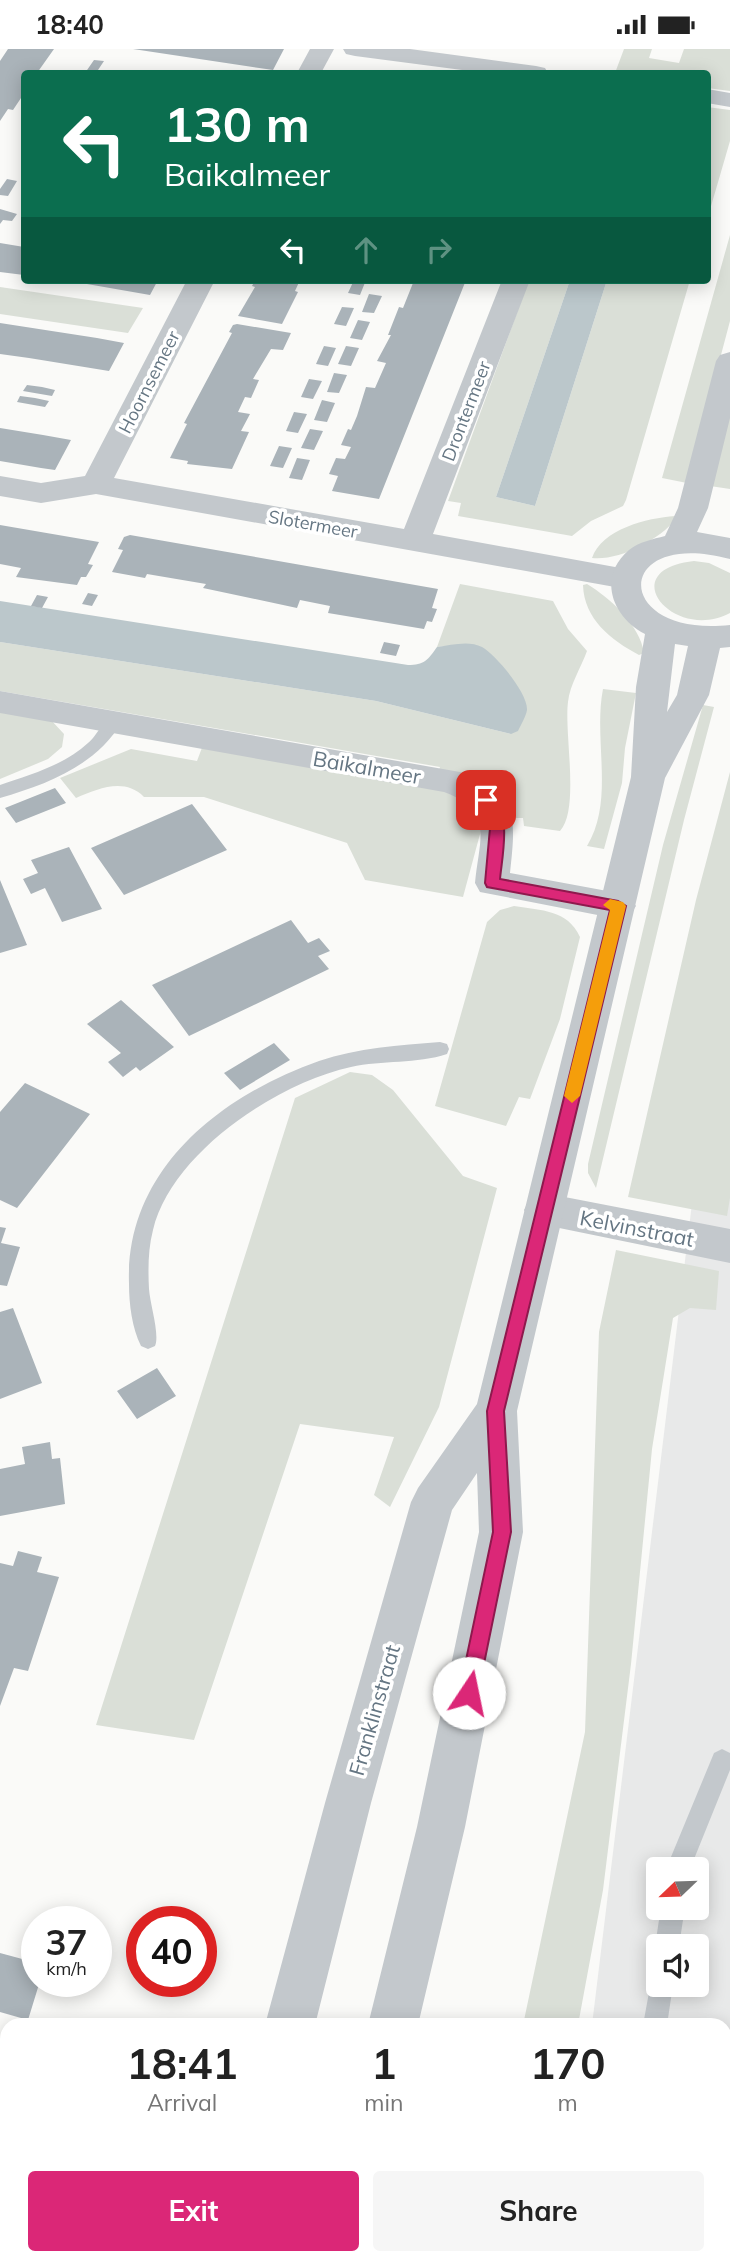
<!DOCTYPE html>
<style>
:root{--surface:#fff;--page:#f6f6f6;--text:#222;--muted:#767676;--accent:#db2777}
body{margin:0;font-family:Mulish,sans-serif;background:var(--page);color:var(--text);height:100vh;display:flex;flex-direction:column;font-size:26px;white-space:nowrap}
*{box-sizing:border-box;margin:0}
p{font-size:23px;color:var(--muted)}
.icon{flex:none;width:38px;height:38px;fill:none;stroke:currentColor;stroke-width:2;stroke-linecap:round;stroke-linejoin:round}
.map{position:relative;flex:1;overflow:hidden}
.side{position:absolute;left:0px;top:1969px;width:732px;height:247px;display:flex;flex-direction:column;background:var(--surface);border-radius:21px 21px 0 0;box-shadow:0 4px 18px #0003}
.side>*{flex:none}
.guide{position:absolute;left:21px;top:21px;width:690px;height:214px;border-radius:7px;box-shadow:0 4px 18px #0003;background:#0b6e4f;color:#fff;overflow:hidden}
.needle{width:46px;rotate:247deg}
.buttons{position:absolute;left:646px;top:1808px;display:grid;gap:14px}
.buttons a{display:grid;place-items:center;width:63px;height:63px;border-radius:7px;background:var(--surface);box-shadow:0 4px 18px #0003;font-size:35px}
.speed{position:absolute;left:21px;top:1857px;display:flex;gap:14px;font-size:35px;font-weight:700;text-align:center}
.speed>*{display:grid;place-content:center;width:91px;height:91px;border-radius:50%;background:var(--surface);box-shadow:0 4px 18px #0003;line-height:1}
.speed small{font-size:18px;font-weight:400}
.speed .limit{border:10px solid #d22;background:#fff;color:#111}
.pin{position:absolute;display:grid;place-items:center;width:60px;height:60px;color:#fff;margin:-30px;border-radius:14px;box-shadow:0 4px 10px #0006}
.me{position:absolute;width:77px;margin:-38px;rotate:11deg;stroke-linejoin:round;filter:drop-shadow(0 0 5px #0008)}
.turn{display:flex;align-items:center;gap:24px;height:147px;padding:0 28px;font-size:32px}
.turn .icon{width:91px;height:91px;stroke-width:2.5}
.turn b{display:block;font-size:49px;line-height:60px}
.lanes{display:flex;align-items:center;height:66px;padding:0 28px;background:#0003;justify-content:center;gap:35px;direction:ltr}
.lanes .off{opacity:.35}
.eta{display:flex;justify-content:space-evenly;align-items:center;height:119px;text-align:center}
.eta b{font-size:42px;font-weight:700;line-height:49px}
.action{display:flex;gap:14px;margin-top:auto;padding:14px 28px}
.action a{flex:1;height:80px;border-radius:7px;background:var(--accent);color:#fff;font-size:28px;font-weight:700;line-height:80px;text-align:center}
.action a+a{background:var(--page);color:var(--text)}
.status{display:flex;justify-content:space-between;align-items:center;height:49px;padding:0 35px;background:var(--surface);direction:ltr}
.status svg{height:19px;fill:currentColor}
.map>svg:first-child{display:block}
.built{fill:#e8e9e9;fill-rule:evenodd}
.green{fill:#dadfd7}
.water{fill:#bbc7cb}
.building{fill:#aab3b9}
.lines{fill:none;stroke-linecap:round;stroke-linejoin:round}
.service{fill:#c3c8cc;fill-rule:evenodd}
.minor{fill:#c3c8cc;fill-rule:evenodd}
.tertiary{fill:#c3c8cc;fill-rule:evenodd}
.route{fill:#db2777;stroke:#8e194d;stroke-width:2}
.slow{fill:#f59e0b}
.labels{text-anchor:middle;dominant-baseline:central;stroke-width:7;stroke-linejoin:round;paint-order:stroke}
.far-street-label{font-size:18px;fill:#657683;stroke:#fff}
.street-label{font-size:21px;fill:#657683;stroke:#fff}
</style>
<div class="status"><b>18:40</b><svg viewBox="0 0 49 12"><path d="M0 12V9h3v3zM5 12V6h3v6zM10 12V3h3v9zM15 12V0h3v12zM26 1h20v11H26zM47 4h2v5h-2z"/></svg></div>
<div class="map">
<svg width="730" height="2214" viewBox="0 0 730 2214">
<rect width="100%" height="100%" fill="#fafaf8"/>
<path class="built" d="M730 842V2214H563L564 2208H724V1976H592ZM658 1820H696V1858H658ZM658 1897H696V1936H658Z"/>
<path class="green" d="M624 0H652L649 9 679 14 684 0H730V42L707 39V24H615Z
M707 58 730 61V92L707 171Z
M730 186V272L687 434 662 429Z
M529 231H570L496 448 535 457 607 231H690L626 451 623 457 591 472 572 487 458 467 461 454 448 452Z
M0 238 143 259 128 284 0 265Z
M730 353V440L710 437Z
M675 467 676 470C659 491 619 512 592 509 602 480 647 469 675 467Z
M694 512 709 514 730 524V564C674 594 612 521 694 512Z
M460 535 553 552 568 580 587 602C581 619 570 635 568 653 564 684 580 760 560 782L524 777 523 769H511L439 721 440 718 0 642V593L376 652 511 685 468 595 437 598Z
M587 535C610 549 640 576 644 604L639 606C611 591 584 570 583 536Z
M603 640 636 644 625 699 622 734 604 800 587 797C615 751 593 691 603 640Z
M703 656 714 658 684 771 596 1139 588 1124V1115L663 796Z
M0 661 51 671 64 685 62 698 48 710 0 730Z
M203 696 461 743 483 774 463 848 365 831 347 794 204 748H144C124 728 98 740 76 749L60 729 131 700 197 712Z
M730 723V1149L727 1167 628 1148 696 851Z
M514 857C542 862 567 860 580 888L560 970 530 1050 519 1048 506 1077 435 1057 487 873 500 861Z
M350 1023 372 1026 393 1041 463 1127 497 1139 439 1358 390 1458 374 1446 394 1388 300 1375 194 1691 96 1676 295 1049Z
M616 1201 719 1222 716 1261 690 1259 673 1269 652 1400 631 1615 603 1841 578 1976H523L585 1683 599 1283Z
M486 2209H583L584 2214H487Z"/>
<path class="water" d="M570 231H607L535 457 496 448Z
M0 552 408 616C424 616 428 611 437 598 451 596 469 591 482 598 496 606 528 644 527 661 526 667 521 676 518 682L511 685 376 652 0 593Z"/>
<path class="building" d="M8 0H54L37 24H24V49H21L13 61 8 60 0 72V12Z
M133 0H284L273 21Z
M94 11 104 12 96 24H85Z
M7 130 17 132 8 147 0 146V140Z
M0 160 17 165 12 172 3 171 0 175Z
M0 194 24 198V226L0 223Z
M64 231H158L150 246Z
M255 231H300L295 242 298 243 282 275 238 267 255 238 252 237Z
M354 231H366L360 246 348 244Z
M420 231H466L379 450 332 442 338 427 329 425 336 409 345 410 351 398 341 396 348 380 351 381 357 367 366 338 375 339 386 314 377 312 391 286H388L399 258 403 259 413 234H419Z
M369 245 382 247 374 264 362 263Z
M342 258 354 259 346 277 334 275Z
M358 271 370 273 362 291 350 289Z
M0 274 97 289 124 294 109 322 29 309 0 305Z
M237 275 291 284 283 301 271 300 253 330 259 331 251 349 245 348 238 363 250 365 241 382 249 383 232 420 187 415 188 412 170 409 187 375 184 374 232 284 229 283 233 276Z
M324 297 336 299 328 317 316 315Z
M346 297 359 299 351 317 338 315Z
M334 324 347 326 339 344 327 343Z
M309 330 322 332 313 350 301 348Z
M27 336 42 338 55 341 52 347 23 342Z
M20 347 35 349 49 352 45 358 17 353Z
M322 351 335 354 327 373 314 371Z
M294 363 307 365 298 384 286 382Z
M0 379 43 386 71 391 55 421 41 419 0 412Z
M310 380 323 382 314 401 301 399Z
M279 397 292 399 283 419 270 417Z
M297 409 310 411 302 431 289 429Z
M0 476 99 493 88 515 93 516 86 528H81L77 536 16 528 21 519 0 515Z
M130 486 438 540 432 559 437 560 432 573 427 572 424 580 328 564 330 557 300 551 297 559 203 539 206 535 147 525 145 529 112 523 123 501 118 500 124 488Z
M88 544 98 546 92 557 82 555Z
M37 546 48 548 42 559 31 557Z
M384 593 400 596 396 607 380 604Z
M55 739 66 754 16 774 5 759Z
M192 755 227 801 124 846 91 799Z
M69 798 102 860 62 873 45 839 31 845 23 830 38 824 31 811Z
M0 831 27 896 0 904Z
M291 871 308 894 319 889 330 902 318 907 329 920 189 987 152 936Z
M121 951 174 998 140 1022 136 1018 123 1028 108 1013 121 1004 87 975Z
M274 994 290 1011 240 1041 224 1024Z
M25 1034 90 1065 17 1159 0 1151V1063Z
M0 1178 6 1179 1 1194 20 1198 7 1237 0 1236Z
M13 1259 42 1334 0 1350V1263Z
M157 1319 176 1347 137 1370 117 1342Z
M50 1393 52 1410 60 1409 65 1455 0 1467V1420L25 1415 22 1398Z
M18 1502 42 1508 37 1523 59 1528 28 1622 14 1619 0 1657V1514L13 1517Z
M0 1904 37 1914V1932H40L28 1971 0 1963Z
M724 2076 730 2078V2214H670L671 2208H724Z"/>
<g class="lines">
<path class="service" d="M114 667 122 673C95 717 48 735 0 749V736C29 726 65 716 88 694 98 686 102 671 114 667Z
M440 993 447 995 449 1000 447 1005C417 1015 382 1011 351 1018 277 1034 171 1104 153 1181 148 1200 148 1221 149 1240 150 1255 160 1286 155 1297L148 1300 141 1297C132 1279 129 1255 129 1235 125 1121 220 1047 319 1012 358 999 399 996 440 993Z
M722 1700 730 1704V1721L690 1820H666L714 1704Z
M661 1858H685L679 1897H658V1905L655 1897Z
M658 1925V1936H673L667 1976H643L652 1927Z
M608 2208H634L633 2214H607Z"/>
<path class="minor" d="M310 0H334L321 24H297Z
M343 0H410L536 17 545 19 548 24H485L355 7 346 5Z
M707 40 730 44V58L707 54Z
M187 231H215L114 429 404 480 502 231H530L433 485 626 520 637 523 641 530 637 537 626 540 96 445 41 454 0 447V427L41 434 85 427Z
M0 642 460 723C519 745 516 768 510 824L618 844 630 848 636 857 630 866 618 870 480 843 475 834C479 790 495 762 444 743L0 664Z
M544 1144 730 1180V1214L530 1173 524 1161 530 1149Z"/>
<path class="tertiary" d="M730 303V369L708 459 697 483 730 489V510C612 478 611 589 730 576V598L720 599 709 646 665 729 517 1362 523 1483 465 1778 418 1976H368L417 1778 479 1483 477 1424 452 1461 371 1754 315 1976H265L325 1754 411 1453 418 1439 477 1355 631 728 636 638 645 585C612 568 597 528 629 501 639 493 653 490 665 487L678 459 716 312 720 306ZM675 595 688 597 677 646 667 663Z
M202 2208H255L254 2214H202Z
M315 2208H368L367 2214H315Z"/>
</g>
<path class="route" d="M486 745C514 756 502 807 500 830L618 852 626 857 504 1362 511 1483 478 1644 475 1650 469 1653 462 1650 459 1644 493 1483 487 1362 610 861 487 838 485 834 491 768 479 751Z"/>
<path class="slow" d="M610 850 623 853 626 857 580 1047 572 1054 564 1047 610 861 603 856Z"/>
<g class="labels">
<g class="far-street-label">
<text transform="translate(149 333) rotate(-63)">Hoornsemeer</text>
<text transform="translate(466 362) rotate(-69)">Drontermeer</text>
<text transform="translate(313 475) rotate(10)">Slotermeer</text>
</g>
<g class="street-label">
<text transform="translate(367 718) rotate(10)">Baikalmeer</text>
<text transform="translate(637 1179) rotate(11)">Kelvinstraat</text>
<text transform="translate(374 1661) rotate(-74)">Franklinstraat</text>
</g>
</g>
</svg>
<div class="buttons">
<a><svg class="needle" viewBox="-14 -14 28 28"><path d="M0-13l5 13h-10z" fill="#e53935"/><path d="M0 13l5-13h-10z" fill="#767676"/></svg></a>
<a><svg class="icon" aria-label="sound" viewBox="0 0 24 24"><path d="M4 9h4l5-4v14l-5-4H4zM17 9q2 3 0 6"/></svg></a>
</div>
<div class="speed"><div>37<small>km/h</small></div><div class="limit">40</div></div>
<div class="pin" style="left:486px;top:751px;background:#d93025"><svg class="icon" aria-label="arrive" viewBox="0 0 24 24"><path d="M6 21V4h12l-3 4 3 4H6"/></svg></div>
<svg class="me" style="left:469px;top:1644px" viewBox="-20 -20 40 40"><circle r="19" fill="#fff"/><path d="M0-13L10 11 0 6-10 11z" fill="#db2777"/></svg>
<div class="guide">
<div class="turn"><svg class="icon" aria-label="left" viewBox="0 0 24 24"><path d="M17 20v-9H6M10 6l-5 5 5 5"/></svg><div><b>130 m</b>Baikalmeer</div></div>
<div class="lanes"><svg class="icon" aria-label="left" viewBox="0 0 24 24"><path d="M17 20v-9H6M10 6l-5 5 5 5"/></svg><svg class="icon off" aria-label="ahead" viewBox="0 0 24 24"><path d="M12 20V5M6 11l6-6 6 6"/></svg><svg class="icon off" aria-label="right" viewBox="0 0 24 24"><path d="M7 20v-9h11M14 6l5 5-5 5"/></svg></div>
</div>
<section class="side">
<div class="eta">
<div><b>18:41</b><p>Arrival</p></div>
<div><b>1</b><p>min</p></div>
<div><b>170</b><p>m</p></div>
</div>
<div class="action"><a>Exit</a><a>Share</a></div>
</section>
</div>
